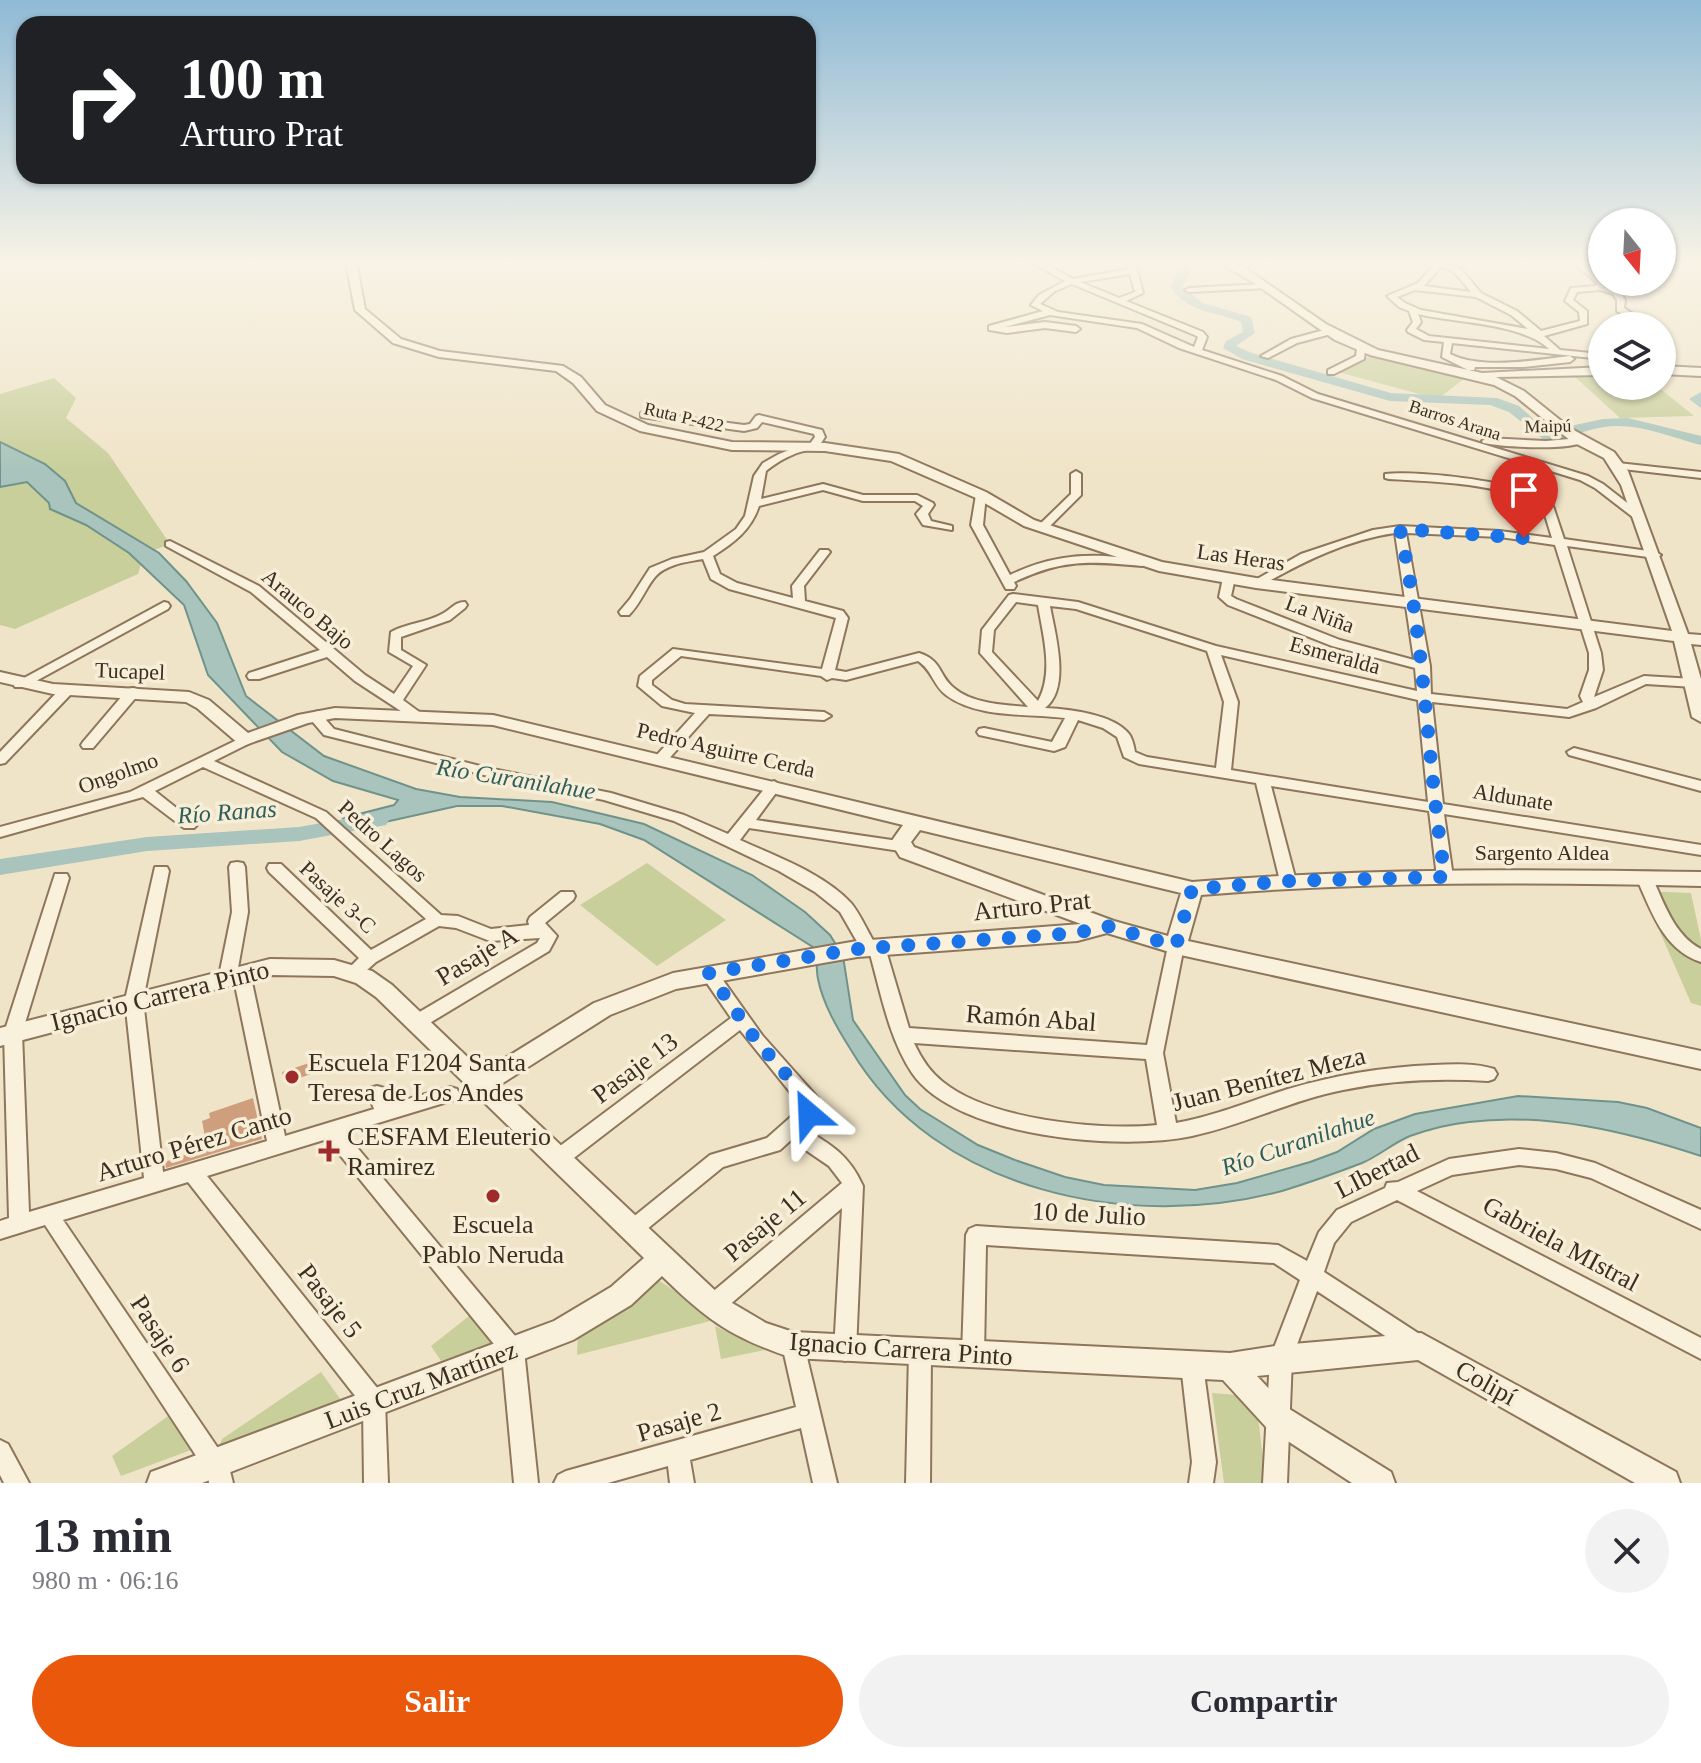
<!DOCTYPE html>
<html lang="es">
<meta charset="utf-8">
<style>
:root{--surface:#fff;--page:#f2f2f3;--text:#2b2b33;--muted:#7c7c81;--accent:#ea580c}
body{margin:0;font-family:"Times New Roman",serif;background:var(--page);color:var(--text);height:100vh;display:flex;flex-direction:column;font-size:30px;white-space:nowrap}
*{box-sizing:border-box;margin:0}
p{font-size:26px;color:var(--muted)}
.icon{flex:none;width:44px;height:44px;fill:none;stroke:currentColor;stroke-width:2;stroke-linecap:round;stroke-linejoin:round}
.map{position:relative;height:1483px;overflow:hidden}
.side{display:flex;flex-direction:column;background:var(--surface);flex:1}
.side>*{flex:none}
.banner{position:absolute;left:16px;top:16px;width:800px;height:168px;border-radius:24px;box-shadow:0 2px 6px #0004;background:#202124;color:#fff;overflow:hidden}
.needle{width:52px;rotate:162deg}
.buttons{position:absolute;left:1588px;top:208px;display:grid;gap:16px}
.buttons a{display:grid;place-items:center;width:88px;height:88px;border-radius:50%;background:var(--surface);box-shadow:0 2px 6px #0004;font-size:40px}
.pin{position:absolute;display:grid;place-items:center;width:68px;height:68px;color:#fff;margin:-82px -34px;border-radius:50% 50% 50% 0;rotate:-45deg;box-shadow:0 0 8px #0007}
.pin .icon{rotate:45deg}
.me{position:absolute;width:88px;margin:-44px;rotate:334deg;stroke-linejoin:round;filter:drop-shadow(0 0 6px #0008)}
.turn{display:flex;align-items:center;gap:28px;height:168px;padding:0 32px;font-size:36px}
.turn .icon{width:104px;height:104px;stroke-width:2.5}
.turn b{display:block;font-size:56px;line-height:68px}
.round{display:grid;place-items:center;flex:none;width:84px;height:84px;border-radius:42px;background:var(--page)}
.overview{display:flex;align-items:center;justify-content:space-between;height:136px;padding:0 32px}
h1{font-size:48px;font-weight:800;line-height:60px}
.button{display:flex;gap:16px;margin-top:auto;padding:16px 32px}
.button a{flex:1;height:92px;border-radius:48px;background:var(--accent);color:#fff;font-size:32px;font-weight:800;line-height:92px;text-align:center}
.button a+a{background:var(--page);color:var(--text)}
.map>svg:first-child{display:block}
.green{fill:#c9cf9b}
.water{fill:#a9c4bc;stroke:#6f938a;stroke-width:2}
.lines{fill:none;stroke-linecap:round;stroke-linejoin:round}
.river{fill:#a9c4bc;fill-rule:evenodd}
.building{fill:#cf9f7d}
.minor-casing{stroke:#8d765c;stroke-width:4}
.tertiary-casing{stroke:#8d765c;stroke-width:4}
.minor{fill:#faf1dc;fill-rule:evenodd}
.tertiary{fill:#faf1dc;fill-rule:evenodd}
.route{stroke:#1a73e8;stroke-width:14;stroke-dasharray:0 25.2}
.poi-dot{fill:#9e2a2b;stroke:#f7eed8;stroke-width:3}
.labels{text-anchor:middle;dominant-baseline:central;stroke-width:7;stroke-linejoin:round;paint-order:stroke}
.far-street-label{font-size:18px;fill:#3d2e20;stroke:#f7eed8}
.street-label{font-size:22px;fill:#3d2e20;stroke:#f7eed8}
.water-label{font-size:24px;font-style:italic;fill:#2f5d5a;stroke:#f7eed8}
.near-street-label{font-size:26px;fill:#3d2e20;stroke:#f7eed8}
.near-poi-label{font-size:26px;fill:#3d2e20;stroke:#f7eed8;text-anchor:start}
</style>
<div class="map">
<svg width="1701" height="1483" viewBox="0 0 1701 1483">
<rect width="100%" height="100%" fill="#f0e4c8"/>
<path class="green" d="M1374 354 1465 378 1438 399 1338 372Z
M1575 377H1602V386H1657L1694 416 1620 418Z
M54 378 76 398 66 418 108 453 170 544 144 554 138 574 15 629 0 625V394Z
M647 863 726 920 657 966 580 905Z
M1642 891 1691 893 1701 940V1006L1691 1003Z
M658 1280 718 1319 577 1355 578 1335Z
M474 1312 495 1341 441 1361 431 1346Z
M715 1326 765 1350 721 1359Z
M321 1372 343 1403 218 1449 222 1439Z
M1212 1393 1250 1396 1257 1409 1266 1483H1224Z
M171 1414 191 1450 121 1476 112 1456Z"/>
<path class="water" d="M0 442 45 464 65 481 76 503 159 553 186 581 217 623 246 696 324 756 416 789 460 797 552 802 644 824 752 875 805 912 830 935 843 956 853 1020 905 1095 920 1109 978 1145 1015 1160 1065 1177 1104 1185 1195 1190 1237 1183 1310 1162 1337 1152 1374 1129 1415 1114 1518 1096 1618 1102 1647 1108 1701 1128V1156C1628 1132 1546 1112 1469 1122 1450 1124 1427 1130 1410 1136 1393 1143 1379 1156 1362 1163 1336 1173 1308 1183 1282 1191 1131 1232 935 1192 851 1050 837 1028 823 1004 818 979 816 969 817 958 816 949L644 840 600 824 502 806H457L354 829 343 818 394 805 398 800 333 781 282 752 208 675 184 605 129 553 86 525 50 509 49 503 27 482 0 487Z"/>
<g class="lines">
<path class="river" d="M1176 262H1187L1191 271 1182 287 1203 303 1251 317 1255 333 1236 346 1252 353 1391 393 1497 398 1519 406 1547 431 1603 419 1628 418 1701 436V445C1669 437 1638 422 1604 427 1583 430 1565 441 1543 439L1509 412 1490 405 1390 401 1242 359 1223 348 1226 341 1243 332 1241 322C1215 311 1188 313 1170 287L1179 271Z
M1701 392V408L1689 399Z
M378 813 386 815 389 820 386 825 299 841 147 851 0 875V859L147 837 299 827Z"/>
</g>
<path class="building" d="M315 1061 317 1072 285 1083 282 1072Z
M253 1098 262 1139 166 1168 165 1162 207 1147 202 1121 210 1118 209 1113Z"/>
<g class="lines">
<g class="minor-casing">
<path id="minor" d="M1031 262H1042L1073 279 1129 269 1127 262H1135L1143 293 1126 301 1203 332 1207 337 1202 350 1282 376 1318 394 1588 476 1603 484 1644 516 1642 518H1634L1595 488 1580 480 1312 398 1276 380 1179 348 1137 328 1050 315 1005 327 1045 322 1076 326 1080 329 1076 332 1045 328 1007 333 989 330V326L1043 311 1031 305 1039 295 1065 281ZM1130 274 1135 292 1119 298 1080 282ZM1072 284 1197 336 1198 337 1194 347 1142 324 1058 312 1040 304 1055 291Z
M1437 262H1446L1461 269 1481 293 1517 311 1541 331 1580 321 1579 312 1565 301 1571 288 1596 286 1597 283 1573 262H1582L1602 279V282H1605L1604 287 1619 290 1625 300 1624 308 1650 326H1640L1617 311V300L1613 294 1600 290 1577 292 1573 300 1587 311V324L1544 336 1560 350 1601 354 1602 359 1452 343 1450 354C1482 370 1534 360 1570 356L1574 359 1570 362 1523 367H1475L1474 370H1468L1442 357 1444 342 1424 340 1408 332 1407 330 1413 322 1409 311 1399 307 1387 296 1418 283ZM1442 266 1455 273 1471 292 1424 286ZM1415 290 1476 297 1511 315 1528 329 1421 310 1405 303 1397 297ZM1418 314C1455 323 1522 323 1549 349L1429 336 1416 329 1421 322Z
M1265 284H1268V288L1189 292 1185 290 1189 288Z
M1328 329 1331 330V334L1297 343 1268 358 1261 356 1291 339Z
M1363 346 1367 349 1365 351 1364 359 1334 374H1328V370L1356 356 1357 348Z
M644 412 744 425 750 424 756 416 759 415 822 430 825 437 817 449C800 449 779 460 766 471L761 499 823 484 863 495H917L933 503 934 505 928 514 931 521 952 526V530L923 525 916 514 923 506 915 501H863L823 490 759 506C751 530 734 543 713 556L720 574 737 583 793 598 792 586 820 550H828L830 552 804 586 805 601 843 611 848 618 835 670 846 672 919 653C943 661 938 675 954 688 973 704 1005 705 1028 707L980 653 982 630 1009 595 1013 594 1078 602 1216 646 1417 691 1415 668 1332 646 1228 605 1219 597 1223 578 1229 574 1235 578 1231 596 1236 599 1340 640 1414 660 1395 533C1346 540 1303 562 1260 586H1252L1250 583 1301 554 1373 530 1400 526 1500 531 1552 538 1542 505C1496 483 1439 482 1389 479L1385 478V474C1419 470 1527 482 1552 503L1564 539 1655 552 1661 555 1655 558 1567 546 1601 653 1603 670 1594 697 1644 676 1694 679 1701 683 1694 687 1646 684 1596 708 1569 717 1432 702 1443 804 1701 845V855L1444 814 1453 877 1451 881H1439L1437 877 1429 811 1271 786 1296 881 1294 885H1282L1280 881 1256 783 1139 764 1124 757 1117 737 1103 728 1078 720 1065 747 1054 751 979 735 977 732 979 729 984 728 1052 742 1065 718C1028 713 978 719 946 695 933 685 932 670 918 661L846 680 832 678 827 680 821 676 681 656 652 680V685L672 700 685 704 824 712 831 716 824 720 709 714 665 763H655L653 760 655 757 695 713 662 706 638 686 640 676 673 649 822 669 836 618 729 589 711 579 703 559C687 562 666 564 655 577 645 589 641 603 629 615H621L619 612 630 599 650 568 672 559 704 552 736 529 745 516 754 476 763 463 779 454 802 445H809L815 437 814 434 762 422 757 428 744 431 641 417V413ZM1406 533 1500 537 1555 545 1589 653V670L1580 696 1583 702 1567 709 1431 694 1430 666ZM1016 602 1038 605C1043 636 1054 672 1038 701L992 652 994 630ZM1050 606 1076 609 1207 651 1224 702 1216 768 1147 757 1135 752C1134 746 1132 738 1129 734 1114 714 1068 709 1045 708 1071 688 1055 634 1050 606ZM1221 655 1418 700 1428 802 1231 770 1238 702Z
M1487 438 1546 441 1581 438 1586 441C1569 451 1505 447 1483 443L1482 441Z
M1618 463 1701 472V478L1614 468 1613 466Z
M1076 471 1081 474V495L1047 529H1039V525L1071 494V474Z
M981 492 986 495 983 525 1010 575C1045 558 1078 553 1117 557 1127 558 1139 558 1148 563L1142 566C1089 561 1063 559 1014 582L1016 586 1014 589H1006L971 525 976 495Z
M170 541 259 586 365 675 394 694 413 666 389 652 391 632C407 623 426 623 442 614 452 609 454 602 465 602L467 605 465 608 450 620 401 637V650L426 665 403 700 422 714 420 717H410L355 681 327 657 259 679H249L247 676 249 673 320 650 251 592 166 546V542Z
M164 602 168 603 170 606 168 609 25 687H15L13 684Z
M67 686 74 690 72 693 5 763 0 764V752L62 687Z
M133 688 138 689 140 692 138 695 93 748H83L81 745 83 742 128 689Z
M320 711 325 712 326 720 334 729 488 768 611 793 684 815 728 834 769 783 774 781 781 786 756 820 905 842 908 846 905 850 900 851 749 828 740 840C777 857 823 873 851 903 860 914 867 930 874 942L883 943 885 947 909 1028 1147 1045 1168 946 1170 942 1176 940 1182 942 1184 946 1163 1053 1176 1123C1215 1116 1251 1101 1288 1089 1335 1075 1384 1067 1433 1065 1453 1064 1476 1063 1494 1069L1497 1074 1494 1079 1488 1081C1439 1078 1391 1080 1343 1090 1291 1100 1244 1125 1192 1136 1122 1151 956 1138 912 1073 889 1038 881 994 870 954L863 952 840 912 815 892 779 871 674 821 604 800 488 776 324 735 312 721 315 712ZM914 1043 1146 1059 1157 1125C1099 1131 990 1120 943 1082 930 1072 921 1058 914 1043Z
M245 736 250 737 252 740 250 743 214 761 326 812 441 915 458 916 491 929 529 925 528 921 530 917 561 892H573L575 896 573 900 545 923 557 936 549 951 423 1027 417 1029 411 1027 408 1022 411 1017 537 943 540 938 490 941 456 928 439 926 376 962 359 977 353 979 347 977 344 973 359 958 269 872 267 868 269 864H281L371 950 426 919 316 818 203 767 155 791 194 822 197 825 194 828H184L143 797 0 837V827L130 792Z
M1574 748 1701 781V791L1569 755 1567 752Z
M237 862 243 863 245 867 248 912 238 968 247 969 250 973 285 1136 374 1109 368 1093 370 1088 377 1086 384 1088 391 1104 450 1087 457 1089 459 1094 457 1099 345 1133 521 1343 524 1350 538 1483H514L502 1354 327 1139 207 1176 382 1394 385 1402 388 1483H364L363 1406 188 1182 63 1220 228 1463 233 1483H209L208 1474 45 1225 0 1239V1221L9 1218 4 1033 55 874H67L69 878 22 1033 29 1212 144 1178 125 1000 155 867H167L169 871 143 1000 163 1172 267 1141 234 980 228 982 222 980 219 976 232 912 229 867 231 863Z
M1644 872 1650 873 1652 877C1664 903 1674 935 1701 949V962C1663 950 1651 910 1636 877L1638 873Z
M709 967 715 969 762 1035 818 1098 820 1110 803 1128C832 1145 849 1155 863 1186L856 1351 853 1358 845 1361 837 1358 834 1351 842 1208 720 1313 712 1316 704 1313 701 1306 704 1299 842 1183 829 1166 791 1140 780 1150 723 1167 641 1234 634 1237 627 1234 624 1228 627 1222 710 1155 767 1138 802 1107 740 1030 566 1164 559 1166 552 1164 549 1158 552 1152 731 1018 700 973 703 969Z
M1519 1149 1556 1153 1595 1163 1701 1210V1229L1591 1178 1556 1169 1519 1165 1452 1175 1417 1191 1701 1338V1359L1397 1200 1351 1222 1334 1243 1324 1272 1424 1337 1427 1344 1424 1351 1416 1354 1408 1351 1317 1291 1292 1358 1287 1483H1263L1270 1358 1300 1280 1274 1263 986 1245 984 1355 981 1362 973 1365 965 1362 962 1355 966 1235 969 1229 976 1226 1278 1245 1307 1261 1319 1232 1337 1210 1385 1188 1387 1183 1398 1182 1449 1159Z
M793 1335 801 1338 804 1345 837 1483H813L801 1428 690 1460 694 1483H670L668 1466 608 1483H554L558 1475 566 1471 796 1407 782 1345 785 1338Z
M920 1343 928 1346 931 1353 930 1483H906L909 1353 912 1346Z
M1192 1354 1200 1358 1203 1365 1216 1462 1213 1483H1189L1192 1462 1181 1365 1184 1358Z
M0 1440 8 1444 29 1483H4L0 1475Z"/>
</g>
<g class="tertiary-casing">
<path id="tertiary" d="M346 262H356L365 309 401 339 440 351 563 366 581 377 605 405 648 425 732 442 825 443 899 454 986 492 1034 520 1162 562 1256 578 1672 631 1621 485 1604 458 1571 441 1515 396 1494 385 1370 355 1335 340 1254 283 1218 262H1232L1245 268 1326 324 1378 350 1482 373 1602 367V375L1496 377 1524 391 1570 428 1614 452 1628 471 1688 634 1701 635V645L1691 644 1701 679V722L1692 717 1674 641 1256 588 1159 571 1024 526 976 498 891 461 825 451 732 450 640 431 597 411 573 383 556 371 439 357 393 343 355 310Z
M1662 366 1701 368V376L1662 374Z
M0 672 53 684 189 692 209 700 248 733 298 715 335 708 493 715 1192 882C1362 868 1531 869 1701 872V886C1534 882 1367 881 1201 895L1188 941 1701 1051V1069L1176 954 1107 933 1077 941 857 957 676 989 610 1015 498 1086 722 1297 766 1323 793 1332 1230 1353 1281 1345 1421 1333 1676 1472 1680 1483H1635L1418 1360 1257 1376 1286 1407 1391 1472 1395 1483H1352L1266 1427 1223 1380 793 1358C732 1338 707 1320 662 1276L631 1305 573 1340 202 1483H147L151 1472 162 1468 554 1321 611 1287 644 1258 376 997 356 983 334 976 270 975 0 1046V1028L270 959 334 960 372 971 392 985 483 1072 594 1003 673 973 857 941 1081 924 900 857 891 842 903 825 493 725 335 718 308 723 245 745 239 744 197 708 186 702 53 694 0 682ZM920 830 1181 893 1168 936 1114 921 914 847 911 842Z"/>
</g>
<use href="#minor" class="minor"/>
<use href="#tertiary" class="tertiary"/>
</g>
<linearGradient id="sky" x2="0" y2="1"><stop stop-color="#8fbad6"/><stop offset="0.56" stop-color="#f8f3e6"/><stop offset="1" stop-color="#f8f3e6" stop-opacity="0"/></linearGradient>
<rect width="1701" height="470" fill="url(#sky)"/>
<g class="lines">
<path class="route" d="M809 1114 811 1103 756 1040 709 973 857 949 1077 933 1107 926 1176 946 1192 889 1288 881 1445 877C1427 761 1425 644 1400 529L1524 538"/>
</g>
<g class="poi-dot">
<circle cx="292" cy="1077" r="8"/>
<path d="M325 1139h8v8h8v8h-8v8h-8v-8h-8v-8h8z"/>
<circle cx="493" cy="1196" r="8"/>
</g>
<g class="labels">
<g class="far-street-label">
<text transform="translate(684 417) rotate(13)">Ruta P-422</text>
<text transform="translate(1455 420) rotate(18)">Barros Arana</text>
<text transform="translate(1548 426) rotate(-1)">Maipú</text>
</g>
<g class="street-label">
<text transform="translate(1241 557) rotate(8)">Las Heras</text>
<text transform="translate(308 609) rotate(40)">Arauco Bajo</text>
<text transform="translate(1320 614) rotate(20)">La Niña</text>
<text transform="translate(1335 655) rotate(15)">Esmeralda</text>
<text transform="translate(130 671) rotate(2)">Tucapel</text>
<text transform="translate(726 750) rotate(13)">Pedro Aguirre Cerda</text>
<text transform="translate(118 773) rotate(-20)">Ongolmo</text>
<text transform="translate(1513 797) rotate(9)">Aldunate</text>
<text transform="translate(383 841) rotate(42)">Pedro Lagos</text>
<text x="1542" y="852">Sargento Aldea</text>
<text transform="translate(338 897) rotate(43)">Pasaje 3-C</text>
</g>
<g class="water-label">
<text transform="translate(516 779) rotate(9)">Río Curanilahue</text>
<text transform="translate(227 812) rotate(-4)">Río Ranas</text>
<text transform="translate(1298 1142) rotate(-19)">Río Curanilahue</text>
</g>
<g class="near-street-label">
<text transform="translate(1032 906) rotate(-6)">Arturo Prat</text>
<text transform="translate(477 956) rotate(-31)">Pasaje A</text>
<text transform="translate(160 996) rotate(-14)">Ignacio Carrera Pinto</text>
<text transform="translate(1031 1018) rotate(4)">Ramón Abal</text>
<text transform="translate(635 1068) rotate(-37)">Pasaje 13</text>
<text transform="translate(1269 1079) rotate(-14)">Juan Benítez Meza</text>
<text transform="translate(194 1144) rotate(-17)">Arturo Pérez Canto</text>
<text transform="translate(1377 1171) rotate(-27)">LIbertad</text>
<text transform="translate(1089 1214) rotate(3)">10 de Julio</text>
<text transform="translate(765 1225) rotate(-40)">Pasaje 11</text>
<text transform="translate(1561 1244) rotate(28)">Gabriela MIstral</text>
<text transform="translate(330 1301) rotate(52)">Pasaje 5</text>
<text transform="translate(160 1334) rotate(57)">Pasaje 6</text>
<text transform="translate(901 1349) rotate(4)">Ignacio Carrera Pinto</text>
<text transform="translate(1486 1383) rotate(29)">Colipí</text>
<text transform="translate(421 1385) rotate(-21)">Luis Cruz Martínez</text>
<text transform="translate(679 1422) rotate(-16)">Pasaje 2</text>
</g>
<g class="near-poi-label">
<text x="308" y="1062">Escuela F1204 Santa<tspan x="308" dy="30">Teresa de Los Andes</tspan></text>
<text x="347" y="1136">CESFAM Eleuterio<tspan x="347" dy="30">Ramirez</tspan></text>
<text x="493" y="1224" text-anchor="middle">Escuela<tspan x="493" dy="30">Pablo Neruda</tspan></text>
</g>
</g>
</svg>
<div class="buttons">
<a><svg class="needle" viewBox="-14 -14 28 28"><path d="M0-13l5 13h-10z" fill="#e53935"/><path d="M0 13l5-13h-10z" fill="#7c7c81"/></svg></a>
<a><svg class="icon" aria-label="layers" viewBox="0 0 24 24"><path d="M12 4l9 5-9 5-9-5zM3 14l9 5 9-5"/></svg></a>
</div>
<div class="pin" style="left:1524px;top:538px;background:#d93025"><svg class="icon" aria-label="arrive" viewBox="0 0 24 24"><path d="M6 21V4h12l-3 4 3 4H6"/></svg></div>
<svg class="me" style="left:809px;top:1114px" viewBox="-20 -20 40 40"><path d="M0-17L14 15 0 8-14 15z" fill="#1a73e8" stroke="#fff" stroke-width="4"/></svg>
<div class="banner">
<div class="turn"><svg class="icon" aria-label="right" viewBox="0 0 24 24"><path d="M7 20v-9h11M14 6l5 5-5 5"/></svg><div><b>100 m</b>Arturo Prat</div></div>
</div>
</div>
<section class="side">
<div class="overview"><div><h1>13 min</h1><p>980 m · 06:16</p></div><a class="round"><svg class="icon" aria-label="close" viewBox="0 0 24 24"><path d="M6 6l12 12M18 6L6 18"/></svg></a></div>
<div class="button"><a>Salir</a><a>Compartir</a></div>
</section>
